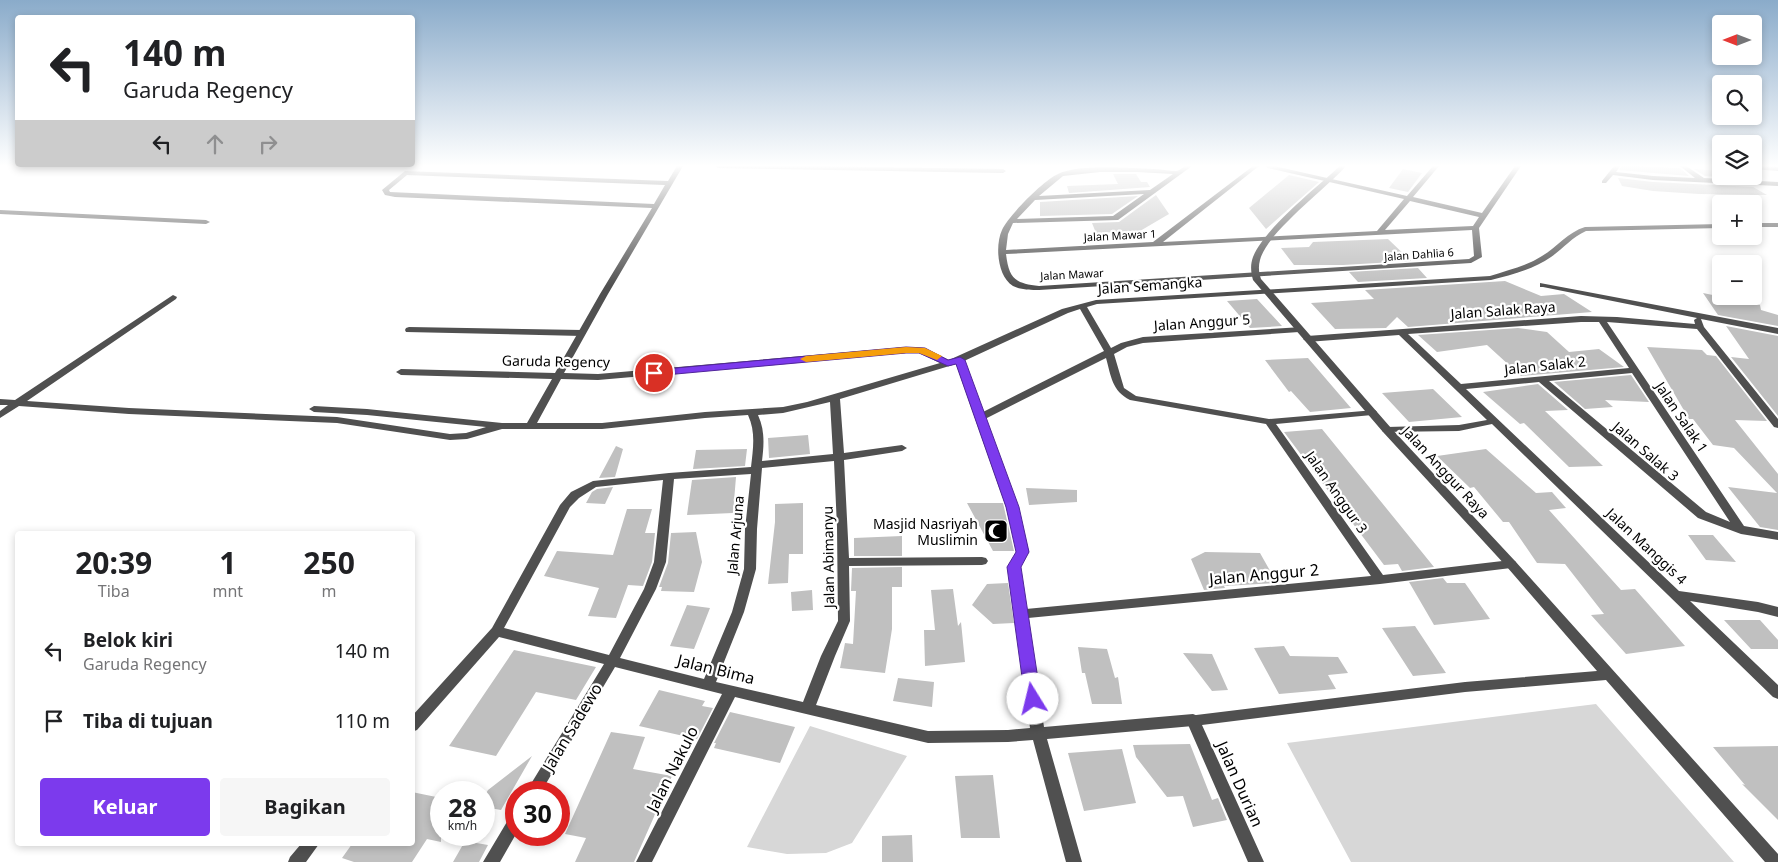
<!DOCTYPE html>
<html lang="id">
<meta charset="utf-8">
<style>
:root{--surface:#fff;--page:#f6f6f6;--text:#202124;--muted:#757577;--accent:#7c3aed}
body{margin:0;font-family:"Noto Sans",sans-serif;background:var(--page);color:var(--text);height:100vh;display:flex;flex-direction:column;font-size:19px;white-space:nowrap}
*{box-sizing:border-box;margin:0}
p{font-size:16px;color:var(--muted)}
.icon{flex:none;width:28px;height:28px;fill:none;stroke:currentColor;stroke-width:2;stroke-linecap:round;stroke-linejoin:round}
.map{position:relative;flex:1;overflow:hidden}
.side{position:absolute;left:15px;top:531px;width:400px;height:315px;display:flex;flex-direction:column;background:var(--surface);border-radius:5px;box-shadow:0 2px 8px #0003}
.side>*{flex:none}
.banner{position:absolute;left:15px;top:15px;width:400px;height:152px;border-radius:5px;box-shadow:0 2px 8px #0003;background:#fff;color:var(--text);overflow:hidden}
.needle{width:32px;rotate:270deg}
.tools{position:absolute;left:1712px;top:15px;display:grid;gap:10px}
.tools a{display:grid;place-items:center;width:50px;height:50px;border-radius:5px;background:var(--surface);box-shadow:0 2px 8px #0003;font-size:25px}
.speed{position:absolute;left:430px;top:781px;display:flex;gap:10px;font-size:25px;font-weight:700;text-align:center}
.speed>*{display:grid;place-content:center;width:65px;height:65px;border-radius:50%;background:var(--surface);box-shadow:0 2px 8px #0003;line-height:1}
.speed small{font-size:12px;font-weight:400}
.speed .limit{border:8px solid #d22;background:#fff;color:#111}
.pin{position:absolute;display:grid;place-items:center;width:42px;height:42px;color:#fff;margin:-21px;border:2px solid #fff;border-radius:50%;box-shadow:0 1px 5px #0007}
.me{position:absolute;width:55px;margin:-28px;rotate:351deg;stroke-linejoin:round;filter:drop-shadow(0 0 4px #0008)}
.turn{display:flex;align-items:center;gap:18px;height:105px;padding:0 25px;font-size:22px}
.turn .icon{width:65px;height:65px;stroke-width:2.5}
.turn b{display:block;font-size:35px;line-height:42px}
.lanes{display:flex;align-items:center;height:48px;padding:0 25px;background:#0003;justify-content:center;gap:25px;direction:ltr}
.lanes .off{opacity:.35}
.eta{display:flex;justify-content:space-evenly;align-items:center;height:85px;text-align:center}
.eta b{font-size:30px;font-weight:700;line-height:35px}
.primary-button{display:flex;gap:10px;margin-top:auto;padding:10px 25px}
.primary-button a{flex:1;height:58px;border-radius:5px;background:var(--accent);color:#fff;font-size:20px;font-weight:700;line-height:58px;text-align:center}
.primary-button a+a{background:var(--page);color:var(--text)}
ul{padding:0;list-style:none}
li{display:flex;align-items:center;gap:15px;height:70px;padding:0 25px}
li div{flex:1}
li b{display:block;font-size:19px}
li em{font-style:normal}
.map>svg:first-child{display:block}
.green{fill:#d7d7d7}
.building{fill:#c0c0c0}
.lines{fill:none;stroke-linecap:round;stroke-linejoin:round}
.service{fill:#505050;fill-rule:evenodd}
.minor{fill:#505050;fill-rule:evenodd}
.tertiary{fill:#505050;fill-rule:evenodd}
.route{fill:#7c3aed;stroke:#51269a}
.slow{fill:#f59e0b}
.labels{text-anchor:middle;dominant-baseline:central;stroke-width:4.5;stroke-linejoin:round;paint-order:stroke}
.far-street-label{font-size:11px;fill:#000;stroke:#fff}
.street-label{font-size:14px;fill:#000;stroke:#fff}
.poi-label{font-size:14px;fill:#000;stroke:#fff;text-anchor:end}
.near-street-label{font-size:16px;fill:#000;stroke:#fff}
</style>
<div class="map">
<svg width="1778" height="862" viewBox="0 0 1778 862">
<rect width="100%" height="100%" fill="#fff"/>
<path class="green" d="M1596 704 1734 862H1351L1287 743Z
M810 726 907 756 852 843 826 853 787 854 747 847Z"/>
<path class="building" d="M1622 166 1680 168 1689 176 1619 170Z
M1403 169 1422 173 1408 192 1389 188Z
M1694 169 1721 171V176L1738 178 1705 176Z
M1113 174H1136L1141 182H1147L1150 187 1069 193 1067 186 1118 184Z
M1289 175 1319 182 1266 229 1249 208Z
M1618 178 1653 182 1753 187 1767 195 1699 194 1653 191 1622 186Z
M1156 195 1169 214 1140 231 1096 233 1092 223 1119 222Z
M1138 196 1112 214 1040 216V202Z
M1388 239 1411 261 1343 265H1294L1281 248 1309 247 1313 242Z
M1418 268 1427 278 1358 282 1349 272Z
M1505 281 1541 296 1564 294 1592 312 1408 327 1397 317 1386 328 1335 329 1311 303 1374 299 1365 290Z
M1703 293 1737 300 1736 298 1760 305 1761 310 1778 315V326L1718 315Z
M1257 299 1282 326 1250 328 1227 301Z
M1726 326 1778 336V416L1731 357 1749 359Z
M1518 328 1547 332 1569 352 1599 349 1624 367 1521 376 1487 345 1437 352 1418 335Z
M1647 347 1702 350 1707 355 1716 356 1767 421 1735 420 1778 474V530L1760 527 1728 487 1777 493 1734 448 1713 445 1693 419H1689Z
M1308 358 1351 408 1310 412 1291 391 1289 392 1265 360Z
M1631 375 1649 402 1605 400 1613 407 1585 409 1554 382Z
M1538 384 1568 410 1545 411 1603 466 1569 467 1524 423 1520 424 1483 392Z
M1433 389 1462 417 1409 422 1382 393Z
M1322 429 1434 567 1402 571 1398 564 1384 565 1284 432Z
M808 435 810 454 769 458 768 438Z
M616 446 623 449 615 477 599 478Z
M747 449 745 466 693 469 696 450Z
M1486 449 1536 493 1552 492 1566 508 1549 510 1621 590 1635 589 1685 646 1626 654 1591 615 1604 614 1565 564 1537 563 1509 522H1503L1474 487 1470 488 1437 456Z
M736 477 733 513 687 515 692 480Z
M613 487 605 504 586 503 592 492 597 489Z
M1026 488 1077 490V502L1029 505Z
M803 503V554H789L788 583 768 584 775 522V504Z
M967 503H1003L1014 551H993Z
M627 509H652L645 533H655L652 562 643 586 628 585 616 618 588 616 599 588 544 576 557 551 613 555Z
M696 532 702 562 694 592 661 591 662 587H659L668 563 671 533Z
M1688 535H1713L1736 562 1706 560Z
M902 536V556H854V538Z
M1205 552 1260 553 1277 583 1224 586 1225 588 1204 590 1191 559Z
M902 567V587H892V629L885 673 840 668 845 643 853 644 856 591H851L852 568Z
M1443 578 1447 583H1465L1490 619 1434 625 1409 582Z
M1008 583 1014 623 993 624 972 605 987 584Z
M953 589 958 626 961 622 965 662 925 666 924 630H935L931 590Z
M812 590 813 610 792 611 791 592Z
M687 605 710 608 694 649 670 646Z
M1724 620H1760L1778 640V649H1751Z
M1415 626 1446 673 1413 676 1382 628Z
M1284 646 1290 656 1338 657 1348 673 1328 675 1336 689 1279 694 1254 648Z
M1078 647 1107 649 1115 678 1118 677 1122 704H1092L1085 673H1082Z
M514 650 596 667 576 700 536 692 496 756 449 746Z
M1183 653 1212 654 1228 690 1212 691Z
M898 678 934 682 932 707 893 701Z
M659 690 705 701 702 706 713 708 697 739 639 726Z
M730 712 795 727 780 763 714 748 716 743H714Z
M611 732 645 737 633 769 672 776 634 862H575L586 838 565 834Z
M1190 744 1212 800 1218 798 1227 820 1193 827 1183 796 1167 797 1136 757 1133 745Z
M1778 746V820L1742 784 1745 785 1713 747Z
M1122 749 1136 803 1084 811 1068 753Z
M532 756 501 810 484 807V797L488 790Z
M993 775 1000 838H961L955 776Z
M412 792 441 798V842L427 839 412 862H354L342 858 352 844H412Z
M912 835 913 862H882V836Z
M465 841 488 845 479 862H453Z"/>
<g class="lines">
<path class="service" d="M409 327 582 330 586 333 582 336 406 332 405 330 406 328Z"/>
<path class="minor" d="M677 166H683L608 294 564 373 598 374 906 347 924 348 949 360 1062 309 1096 300 1490 276C1508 270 1527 266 1542 256 1557 247 1568 232 1585 227L1721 224V228L1586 231C1572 237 1563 249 1551 257 1534 269 1511 275 1491 280L1097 304 1087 307 1111 348 1121 343 1143 337 1302 327 1303 329 1302 331 1299 332 1143 343 1127 347 1114 354 1124 388 1136 396 1269 419 1375 410 1377 412 1372 415 1276 424 1383 575 1511 560 1515 561 1517 564 1515 567 1511 568 1380 584 1028 618 1044 727 1193 714 1198 716 1200 720 1198 724 1193 726 1047 739 1082 862H1066L1033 740 1008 742 928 743 735 697 652 862H636L722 694 615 667 541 792H526L604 664 499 637 417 730 412 732V716L492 628 560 505 571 492 593 481 669 473 751 467C753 449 756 432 748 415L705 418 602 429H502L467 439 450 440 337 423 129 414 19 406 0 418V411L8 405H0V399L15 400 173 295 177 297 176 299 27 401 129 408 337 417 450 434 466 433 486 427 367 415 314 412 309 409 314 406 367 409 502 423H527L552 379 401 375 396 372 401 369 555 373 600 294 652 208 395 197 385 195 382 190 405 171 668 181ZM407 175 665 185 654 204 390 192 389 190ZM1080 309 1104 351 983 412 964 361 1068 313ZM906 353H919L940 363 807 402 783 407 705 412 602 423H537L561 379 598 380ZM1106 358C1111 376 1112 391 1130 400L1266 424 1371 576 1026 609 1020 567 1029 552 1018 507 985 419ZM956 364 1006 507 1017 552 1008 567 1014 611 1013 614 1015 617 1030 728 1008 730 928 731 816 705 835 656 850 621 849 566 982 565 986 564 988 561 986 558 982 557 849 558 844 460 902 451 907 448 902 445 844 453 840 399ZM830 402 833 454 762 461C764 445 765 430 758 415L783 413ZM834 461 837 527 838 621 821 656 803 702 716 682 744 612 756 569 757 529 762 468ZM751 474 745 529 744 569 732 612 704 679 620 658 656 589 666 562 674 479ZM663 480 654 562 644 589 609 655 504 628 570 507 579 498 596 487Z
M715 166H800L1003 169 1006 171 1003 173 718 168Z
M1185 166H1192L1118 220 1013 223 1008 234 1006 250 1153 242 1253 166H1259L1163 242 1377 231 1404 199 1268 168 1265 166H1274L1407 196 1433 166H1439L1413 197 1482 213 1515 166H1521L1479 228 1482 257 1471 263 1039 290C1031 290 1021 290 1013 286 997 276 995 245 1002 230 1008 216 1044 180 1058 174 1079 164 1129 168 1153 169 1160 169 1169 171 1176 171 1179 171 1182 168 1185 166ZM1100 172H1137L1173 174 1150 190 1039 196 1063 176ZM1144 194 1113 216 1017 219 1035 200ZM1410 201 1479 217 1473 226 1385 230ZM1472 230 1474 256 1469 259 1039 286C1015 283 1009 279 1006 254Z
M1614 166H1620L1616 172 1653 176 1695 178 1680 166H1686L1704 178 1778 182V186L1653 180 1613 175 1606 183H1602V181Z
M1754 166 1778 167V171L1754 169Z
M0 210 206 220 210 222 206 224 0 214Z
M1754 223H1778V227H1754Z
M1540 283 1778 328V334L1701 319 1704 327 1778 419V428L1774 427 1697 329 1607 322 1744 526 1778 532V540L1741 534 1698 518 1539 382 1466 389 1679 591 1758 602 1778 607V617L1758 612 1690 601 1778 685V699L1773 697 1492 424 1459 431 1383 432 1382 430 1387 427 1459 425 1487 420 1399 335 1307 342 1303 339 1307 336 1581 316 1617 317 1695 324 1694 320 1697 318 1543 287H1540ZM1581 322H1599L1629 368 1461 384 1408 334ZM1632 373 1730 522 1706 512 1549 381Z
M516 813V834L500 862H483L511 815Z
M301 844H319L306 862H288L290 857Z"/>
<path class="tertiary" d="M1340 166H1346C1326 189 1267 232 1260 260 1258 267 1259 273 1261 279L1391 428 1515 561 1778 854V862H1765L1606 680 1465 692 1202 725 1264 862H1248L1186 720 1188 716 1465 682 1597 671 1507 567 1383 432 1253 280C1251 273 1250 265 1253 257 1265 228 1316 188 1340 166Z"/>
</g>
<linearGradient id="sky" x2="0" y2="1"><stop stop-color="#8aabca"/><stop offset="0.58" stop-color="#fff"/><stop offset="1" stop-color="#fff" stop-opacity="0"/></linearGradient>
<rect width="1778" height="286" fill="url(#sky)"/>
<path class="route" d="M906 347 925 348 948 360 960 357 965 360 1019 507 1029 552 1021 567 1041 699 1038 704 1033 705 1028 704 1025 699 1007 567 1016 552 1006 507 956 364 948 366 919 353H906L654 376 648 373 654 370Z"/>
<path class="slow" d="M906 347 925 348 942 356 937 360 919 353H906L806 362 800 359 806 356Z"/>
<defs>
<g id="mosque-square" transform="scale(1.25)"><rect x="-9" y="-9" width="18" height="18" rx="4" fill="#000" stroke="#fff"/><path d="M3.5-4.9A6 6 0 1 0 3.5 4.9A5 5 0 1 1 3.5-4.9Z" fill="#fff"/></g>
</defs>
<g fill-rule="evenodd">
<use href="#mosque-square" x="996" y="531"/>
</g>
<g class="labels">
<g class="far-street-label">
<text transform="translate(1120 235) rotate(-3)">Jalan Mawar 1</text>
<text transform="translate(1419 254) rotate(-4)">Jalan Dahlia 6</text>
<text transform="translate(1072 274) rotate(-3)">Jalan Mawar</text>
</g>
<g class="street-label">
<text transform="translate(1150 285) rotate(-4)">Jalan Semangka</text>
<text transform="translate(1503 310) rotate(-4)">Jalan Salak Raya</text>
<text transform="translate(1202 322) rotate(-4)">Jalan Anggur 5</text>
<text transform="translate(556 361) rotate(1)">Garuda Regency</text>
<text transform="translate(1545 365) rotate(-6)">Jalan Salak 2</text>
<text transform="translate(1682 417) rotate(56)">Jalan Salak 1</text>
<text transform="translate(1646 451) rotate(41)">Jalan Salak 3</text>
<text transform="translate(1446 472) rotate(47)">Jalan Anggur Raya</text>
<text transform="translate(1337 492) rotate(55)">Jalan Anggur 3</text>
<text transform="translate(735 535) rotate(-85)">Jalan Arjuna</text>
<text transform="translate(1647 546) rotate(43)">Jalan Manggis 4</text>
<text transform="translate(828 557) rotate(-91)">Jalan Abimanyu</text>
</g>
<g class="poi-label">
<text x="978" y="523">Masjid Nasriyah<tspan x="978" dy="16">Muslimin</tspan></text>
</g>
<g class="near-street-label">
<text transform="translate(1264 574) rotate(-5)">Jalan Anggur 2</text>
<text transform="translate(716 669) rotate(14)">Jalan Bima</text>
<text transform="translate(572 727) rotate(-59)">Jalan Sadewo</text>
<text transform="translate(672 769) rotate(-63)">Jalan Nakulo</text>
<text transform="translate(1240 784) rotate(66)">Jalan Durian</text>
</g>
</g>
</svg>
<div class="tools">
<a><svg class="needle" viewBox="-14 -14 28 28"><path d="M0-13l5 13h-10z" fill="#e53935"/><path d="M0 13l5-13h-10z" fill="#757577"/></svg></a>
<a><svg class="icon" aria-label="search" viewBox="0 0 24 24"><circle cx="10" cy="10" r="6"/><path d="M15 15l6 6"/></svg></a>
<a><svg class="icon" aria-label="layers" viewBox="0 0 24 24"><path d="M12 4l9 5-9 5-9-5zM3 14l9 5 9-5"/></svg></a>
<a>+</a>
<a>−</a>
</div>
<div class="speed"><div>28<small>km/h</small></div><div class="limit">30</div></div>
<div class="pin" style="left:654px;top:373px;background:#d93025"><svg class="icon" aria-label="arrive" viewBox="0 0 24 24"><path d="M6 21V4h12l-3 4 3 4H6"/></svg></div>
<svg class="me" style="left:1033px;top:699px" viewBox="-20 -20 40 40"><circle r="19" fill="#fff"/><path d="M0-13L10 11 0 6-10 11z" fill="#7c3aed"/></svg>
<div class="banner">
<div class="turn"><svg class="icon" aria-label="left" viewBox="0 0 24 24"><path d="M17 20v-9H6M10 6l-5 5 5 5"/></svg><div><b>140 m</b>Garuda Regency</div></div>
<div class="lanes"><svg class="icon" aria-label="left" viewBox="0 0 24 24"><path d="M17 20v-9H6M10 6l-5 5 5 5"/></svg><svg class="icon off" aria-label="ahead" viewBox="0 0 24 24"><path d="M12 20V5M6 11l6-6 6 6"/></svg><svg class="icon off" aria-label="right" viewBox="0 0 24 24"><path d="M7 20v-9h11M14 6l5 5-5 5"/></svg></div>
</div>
<section class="side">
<div class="eta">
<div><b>20:39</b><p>Tiba</p></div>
<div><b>1</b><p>mnt</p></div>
<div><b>250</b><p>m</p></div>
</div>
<ul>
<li><svg class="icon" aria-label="left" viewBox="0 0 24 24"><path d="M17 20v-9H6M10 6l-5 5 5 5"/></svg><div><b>Belok kiri</b><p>Garuda Regency</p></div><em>140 m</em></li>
<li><svg class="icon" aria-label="arrive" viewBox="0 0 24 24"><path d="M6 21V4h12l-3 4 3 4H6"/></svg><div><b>Tiba di tujuan</b></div><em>110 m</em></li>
</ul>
<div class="primary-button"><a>Keluar</a><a>Bagikan</a></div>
</section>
</div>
